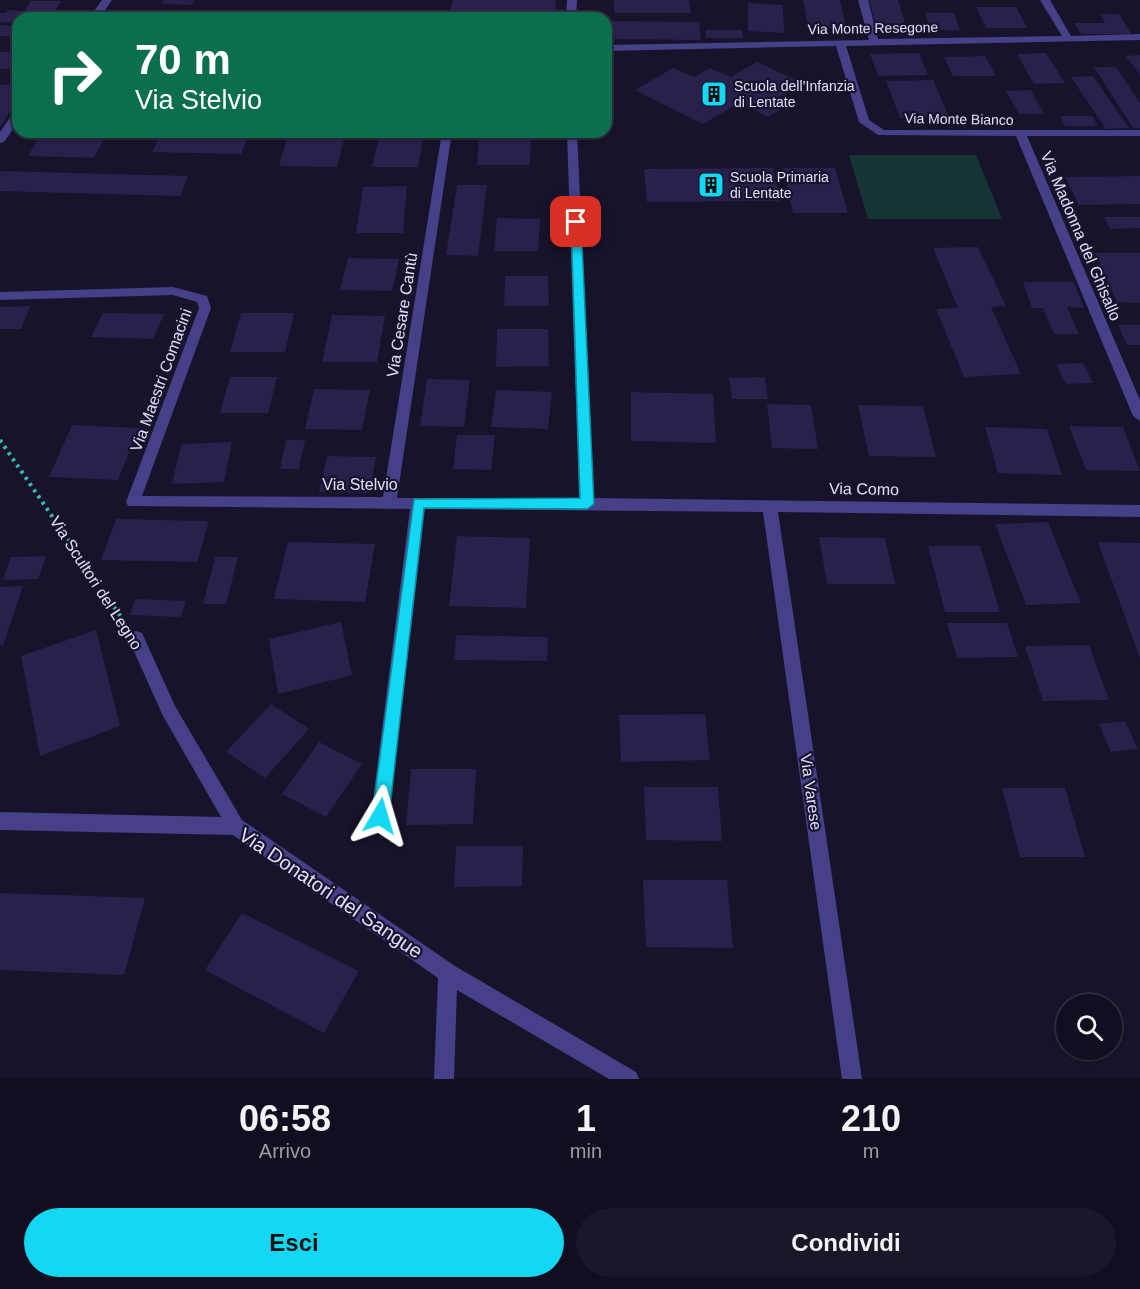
<!DOCTYPE html>
<html lang="it">
<meta charset="utf-8">
<style>
:root{--surface:#110e20;--page:#1a1729;--text:#f1f3f6;--muted:#9c9ca5;--line:#302e3e;--accent:#14d7f3}
body{margin:0;font-family:Arial,sans-serif;background:var(--page);color:var(--text);height:100vh;display:flex;flex-direction:column;font-size:22px;white-space:nowrap}
*{box-sizing:border-box;margin:0}
p{font-size:20px;color:var(--muted)}
.icon{flex:none;width:33px;height:33px;fill:none;stroke:currentColor;stroke-width:2;stroke-linecap:round;stroke-linejoin:round}
.map{position:relative;height:1079px;overflow:hidden}
.details{display:flex;flex-direction:column;background:var(--surface);flex:1}
.details>*{flex:none}
.top-card{position:absolute;left:12px;top:12px;width:600px;height:126px;border-radius:18px;box-shadow:0 2px 4px #0004,0 0 0 2px var(--line);background:#0b6e4f;color:#fff;overflow:hidden}
.fabs{position:absolute;left:1056px;top:994px;display:grid;gap:12px}
.fabs a{display:grid;place-items:center;width:66px;height:66px;border-radius:50%;background:var(--surface);box-shadow:0 2px 4px #0004,0 0 0 2px var(--line);font-size:30px}
.pin{position:absolute;display:grid;place-items:center;width:51px;height:51px;color:#fff;margin:-26px;border-radius:12px;box-shadow:0 3px 9px #0006}
.me{position:absolute;width:66px;margin:-33px;rotate:7deg;stroke-linejoin:round;filter:drop-shadow(0 0 4px #0008)}
.turn{display:flex;align-items:center;gap:21px;height:126px;padding:0 24px;font-size:27px}
.turn .icon{width:78px;height:78px;stroke-width:2.5}
.turn b{display:block;font-size:42px;line-height:51px}
.eta{display:flex;justify-content:space-evenly;align-items:center;height:102px;text-align:center}
.eta b{font-size:36px;font-weight:700;line-height:42px}
.primary-button{display:flex;gap:12px;margin-top:auto;padding:12px 24px}
.primary-button a{flex:1;height:69px;border-radius:36px;background:var(--accent);color:#111;font-size:24px;font-weight:700;line-height:69px;text-align:center}
.primary-button a+a{background:var(--page);color:var(--text)}
.map>svg:first-child{display:block}
.green{fill:#163534}
.building{fill:#29204b}
.lines{fill:none;stroke-linecap:round;stroke-linejoin:round}
.path-far1{stroke:#38b8b3;stroke-width:4;stroke-dasharray:3 4.5;stroke-linecap:butt}
.path{stroke:#38b8b3;stroke-width:4.5;stroke-dasharray:4 5;stroke-linecap:butt}
.street{fill:#454087;fill-rule:evenodd}
.route{fill:#14d7f3;stroke:#0d8c9e;stroke-width:1.5}
.labels{text-anchor:middle;dominant-baseline:central;stroke-width:4.5;stroke-linejoin:round;paint-order:stroke}
.far-street-label{font-size:14px;fill:#e3defd;stroke:#17132b}
.far-poi-label{font-size:14px;fill:#e3defd;stroke:#17132b;text-anchor:start}
.street-label{font-size:16px;fill:#e3defd;stroke:#17132b}
.near-street-label{font-size:20px;fill:#e3defd;stroke:#17132b}
</style>
<div class="map">
<svg width="1140" height="1079" viewBox="0 0 1140 1079">
<rect width="100%" height="100%" fill="#17132b"/>
<path class="green" d="M849 155H976L1002 219H868Z"/>
<path class="building" d="M164 0H194L191 5 162 4Z
M453 0H556L555 18H524L525 13 478 10 476 18H447Z
M614 0H689L691 13H614Z
M803 0H840L846 28 808 27Z
M869 0H898L906 26H876Z
M31 1H61L55 11 85 12 80 18 20 15 16 22H0V13H6L8 10 24 11Z
M748 3 783 5 784 33 748 31Z
M976 7H1016L1027 28H986Z
M925 13H954L960 30H931Z
M1100 14H1119L1131 34H1081L1074 23H1105Z
M606 21 699 22 701 40 606 39Z
M0 25 18 26V36H0Z
M705 30H742L743 38H706Z
M0 52H18V69H0Z
M919 53 928 75 878 76 870 54Z
M1046 53 1065 83 1034 84 1017 54Z
M1140 55V75L1126 56Z
M985 56 996 76H953L944 57Z
M757 62 802 83 777 98 789 104 768 117 739 103 703 124 635 90 673 68 694 77 710 68 731 77Z
M1094 67H1116L1140 103V128H1133Z
M1093 76 1129 128 1106 129 1071 77Z
M933 80 949 117 900 118 886 81Z
M0 85H18V99L0 127Z
M1031 90 1044 114H1019L1006 91Z
M1060 116H1092L1098 126H1065Z
M42 132H108L94 158 28 156Z
M162 132H250L241 154 152 152Z
M289 132H346L337 167 279 166Z
M479 132H531L530 165H477Z
M379 137 423 138 418 167H372Z
M773 168 780 201 647 202 644 169Z
M783 168H835L848 213H793Z
M0 171 188 176 180 196 0 191Z
M1140 176V204L1079 205 1065 177Z
M457 185H487L478 256 446 255Z
M407 186 403 233H356L363 187Z
M1104 217H1140V228L1110 229Z
M497 218 540 219 538 251H494Z
M978 247 1006 306 991 307 1021 374 964 377 936 309 958 308 933 248Z
M1095 253H1140V303L1117 302Z
M348 258 399 259 392 291 340 290Z
M505 276H548L549 306H504Z
M1023 282H1074L1084 308 1067 307 1079 334H1054L1043 308H1032Z
M30 306 21 329H0V307Z
M103 313 164 314 153 339 91 337Z
M241 313H294L285 352H230Z
M332 315 385 316 377 362H322Z
M1118 325H1140V345H1127Z
M497 329H548L549 366 496 367Z
M1083 363 1093 383 1066 384 1056 364Z
M230 377H277L268 413H220Z
M765 377 768 399H732L729 378Z
M427 379 470 380 464 427 420 426Z
M314 389 370 390 362 430 305 429Z
M496 390 552 392 548 429 491 427Z
M631 392 713 394 716 443 631 441Z
M767 404 811 405 818 449 772 448Z
M858 405 923 406 936 457 869 456Z
M72 425 139 428 118 480 49 477Z
M1069 426 1123 427 1140 471 1086 470Z
M985 427 1047 429 1062 475 998 473Z
M457 435H495L491 470 453 469Z
M286 440H305L299 469H280Z
M232 442 224 482 172 484 181 444Z
M327 456 376 457 369 493 319 492Z
M116 519 209 521 197 562 101 560Z
M1048 522 1081 603 1026 605 995 524Z
M457 536 530 538 526 608 449 606Z
M819 537 885 538 895 584H827Z
M288 542 375 544 365 602 274 599Z
M1098 542 1140 543V659Z
M928 546H980L1000 612H945Z
M46 556 38 579 3 580 11 557Z
M215 557H238L226 604H203Z
M23 586 3 645H0V587Z
M135 599 186 601 181 617 130 615Z
M341 622 352 675 278 694 269 639Z
M947 623H1007L1018 657 957 658Z
M96 630 120 726 40 756 21 656Z
M456 635 548 637 547 661 454 660Z
M1089 645 1109 700 1043 701 1025 646Z
M271 704 309 729 265 778 226 752Z
M705 714 710 760 621 762 619 715Z
M1125 721 1138 749 1111 752 1099 724Z
M319 742 362 764 326 817 282 794Z
M411 769H476L473 824 406 825Z
M644 787H718L722 841 646 840Z
M1002 788H1065L1085 857H1020Z
M456 846H523L522 886 454 887Z
M643 880H727L733 948 646 947Z
M0 893 145 898 124 975 0 970Z
M242 913 359 971 324 1033 205 970Z"/>
<g class="lines">
<path class="path-far1" d="M0 440 123 620"/>
<path class="path" d="M122 618 123 620"/>
<path class="street" d="M102 0H112L103 13 138 15 143 18H89Z
M567 0H577L576 18H566Z
M858 0H868L878 39 1062 36 1040 0H1050L1071 36 1140 34V40L846 46 869 120 884 130H1140V136H1027L1140 400V421L1133 416 1016 136 878 135 859 122 836 46 606 51V45L869 40Z
M18 111V122L4 142 0 143V132L14 112Z
M442 132H452L397 498H579L567 132H577L594 498 1140 505V517L778 512 862 1079H842L763 512 425 509 389 816 386 822 380 824 374 822 371 816 410 509 128 506 126 502 199 308 197 302 173 295 0 300V292L173 287 207 296 211 308 142 496 383 497Z
M136 631 142 633 175 706 242 820 455 966 636 1072 639 1079H609L457 990 454 1079H434L438 978 233 835 0 830V812L221 817 163 716 128 638 130 633Z"/>
</g>
<path class="route" d="M576 219 581 222 594 504 587 509 424 508 389 816 386 822 380 824 375 822 372 816 414 499 580 498 571 222Z"/>
<defs>
<g id="building-square" transform="scale(1.35)"><rect x="-9" y="-9" width="18" height="18" rx="4" fill="#14d7f3" stroke="#17132b"/><path d="M-4-6H4V6H1V3H-1V6H-4ZM-2.5-4.3h1.7v1.8h-1.7ZM.8-4.3h1.7v1.8H.8ZM-2.5-1h1.7V.8h-1.7ZM.8-1h1.7V.8H.8Z" fill="#111"/></g>
</defs>
<g fill-rule="evenodd">
<use href="#building-square" x="714" y="94"/>
<use href="#building-square" x="711" y="185"/>
</g>
<g class="labels">
<g class="far-street-label">
<text transform="translate(873 28) rotate(-1)">Via Monte Resegone</text>
<text transform="translate(959 119) rotate(1)">Via Monte Bianco</text>
</g>
<g class="far-poi-label">
<text x="734" y="86">Scuola dell’Infanzia<tspan x="734" dy="16">di Lentate</tspan></text>
<text x="730" y="177">Scuola Primaria<tspan x="730" dy="16">di Lentate</tspan></text>
</g>
<g class="street-label">
<text transform="translate(1081 236) rotate(67)">Via Madonna del Ghisallo</text>
<text transform="translate(402 315) rotate(-81)">Via Cesare Cantù</text>
<text transform="translate(161 380) rotate(-70)">Via Maestri Comacini</text>
<text x="360" y="484">Via Stelvio</text>
<text transform="translate(864 489) rotate(1)">Via Como</text>
<text transform="translate(96 583) rotate(57)">Via Scultori del Legno</text>
<text transform="translate(811 792) rotate(82)">Via Varese</text>
</g>
<g class="near-street-label">
<text transform="translate(331 893) rotate(34)">Via Donatori del Sangue</text>
</g>
</g>
</svg>
<div class="fabs">
<a><svg class="icon" aria-label="search" viewBox="0 0 24 24"><circle cx="10" cy="10" r="6"/><path d="M15 15l6 6"/></svg></a>
</div>
<div class="pin" style="left:576px;top:222px;background:#d93025"><svg class="icon" aria-label="arrive" viewBox="0 0 24 24"><path d="M6 21V4h12l-3 4 3 4H6"/></svg></div>
<svg class="me" style="left:380px;top:816px" viewBox="-20 -20 40 40"><path d="M0-17L14 15 0 8-14 15z" fill="#14d7f3" stroke="#fff" stroke-width="4"/></svg>
<div class="top-card">
<div class="turn"><svg class="icon" aria-label="right" viewBox="0 0 24 24"><path d="M7 20v-9h11M14 6l5 5-5 5"/></svg><div><b>70 m</b>Via Stelvio</div></div>
</div>
</div>
<section class="details">
<div class="eta">
<div><b>06:58</b><p>Arrivo</p></div>
<div><b>1</b><p>min</p></div>
<div><b>210</b><p>m</p></div>
</div>
<div class="primary-button"><a>Esci</a><a>Condividi</a></div>
</section>
